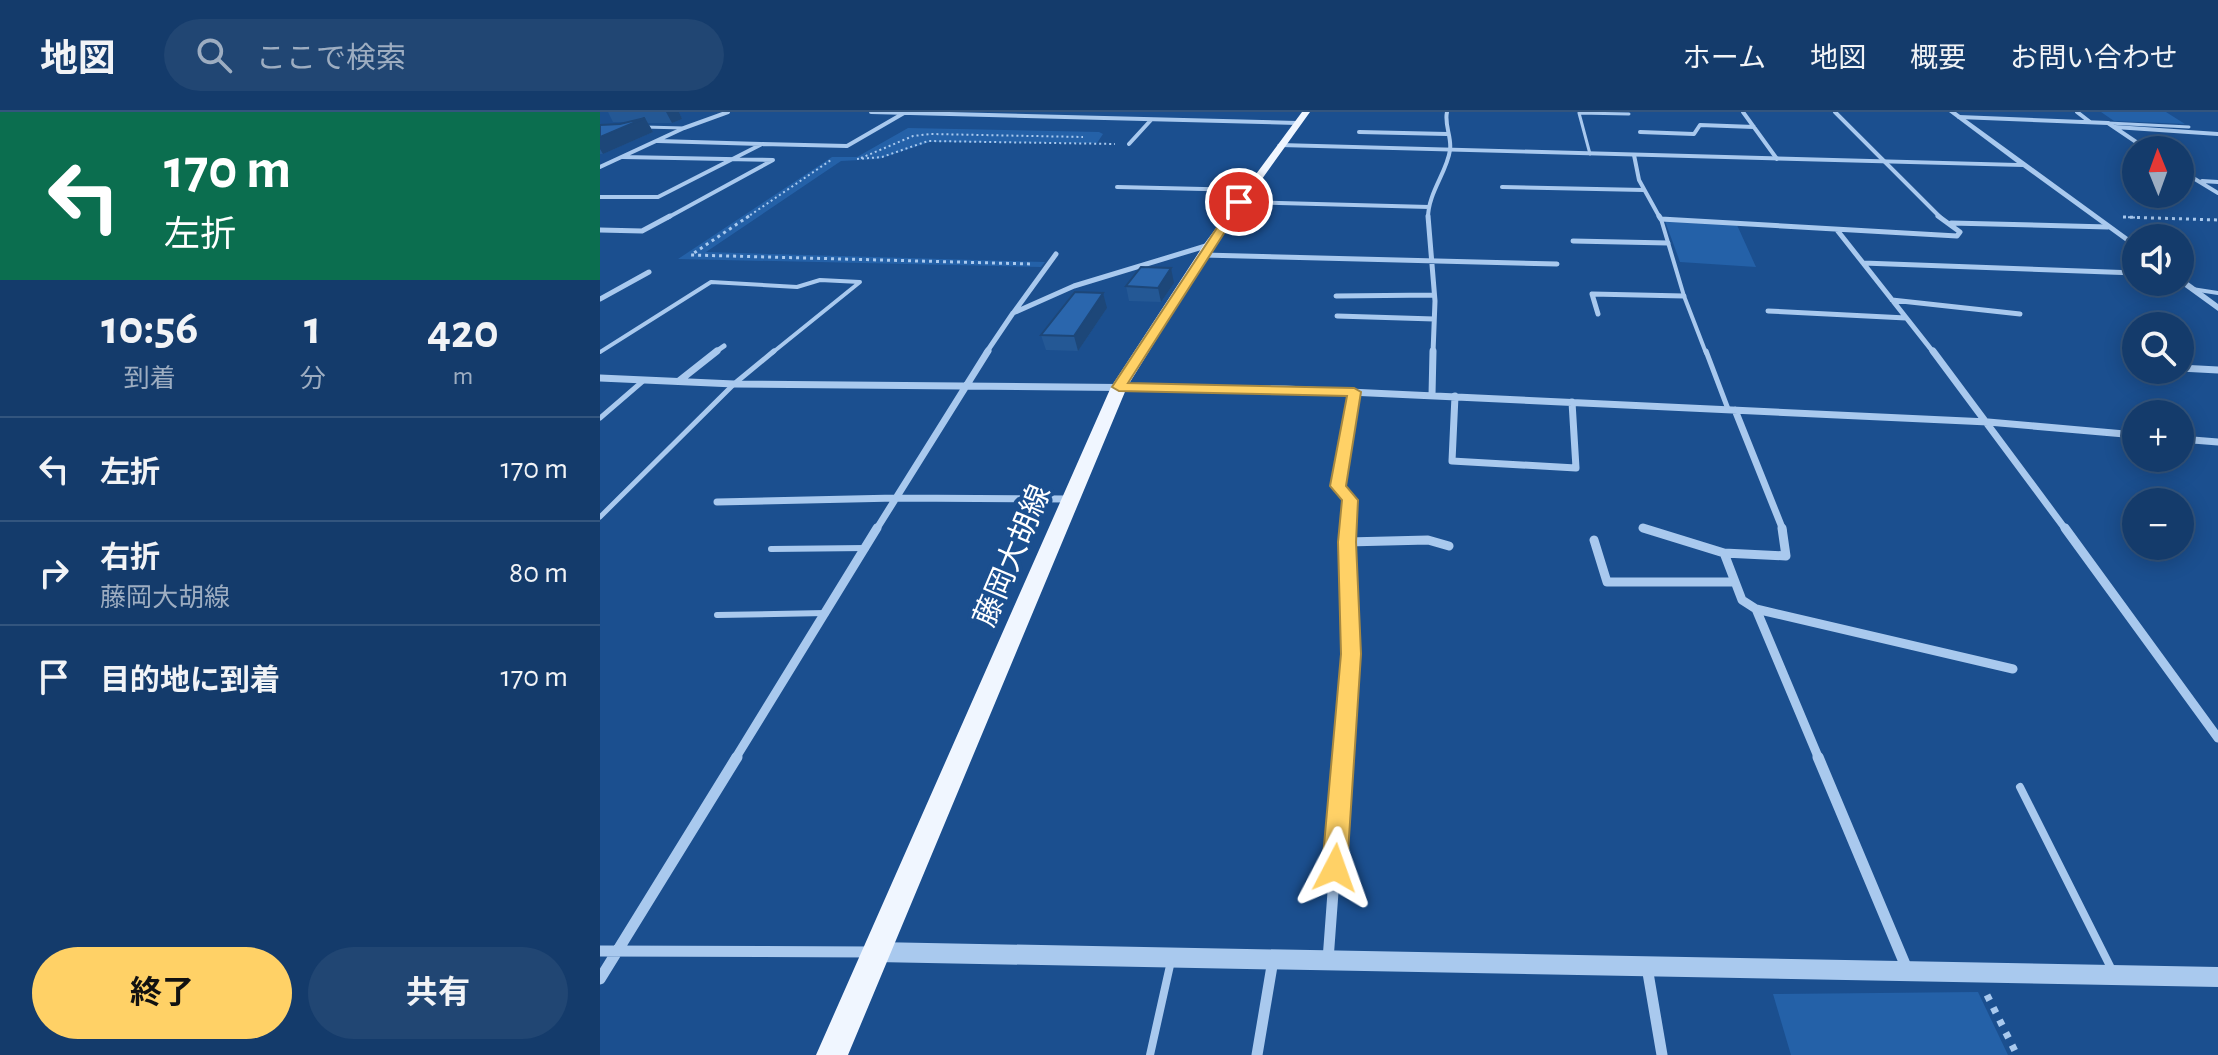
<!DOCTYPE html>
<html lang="ja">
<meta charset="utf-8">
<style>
:root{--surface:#143b6b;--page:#214673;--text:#f1f3f6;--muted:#9dadc1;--line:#33557e;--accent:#ffd166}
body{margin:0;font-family:"Alegreya Sans","Noto Sans JP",sans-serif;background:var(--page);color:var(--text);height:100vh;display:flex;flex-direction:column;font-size:30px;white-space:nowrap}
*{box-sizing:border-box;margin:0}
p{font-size:26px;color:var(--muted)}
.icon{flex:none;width:44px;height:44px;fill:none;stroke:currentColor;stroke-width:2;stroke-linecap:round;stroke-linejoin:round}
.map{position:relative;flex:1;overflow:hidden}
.details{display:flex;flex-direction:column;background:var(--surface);width:600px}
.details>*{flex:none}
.hud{background:#0b6e4f;color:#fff;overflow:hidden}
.needle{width:52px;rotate:359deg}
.fabs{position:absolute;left:1522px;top:24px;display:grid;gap:16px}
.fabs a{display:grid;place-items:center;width:72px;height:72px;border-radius:50%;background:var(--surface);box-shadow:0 4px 20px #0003,0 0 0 2px var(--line);font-size:40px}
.pin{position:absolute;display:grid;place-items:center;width:68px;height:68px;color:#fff;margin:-34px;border:4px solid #fff;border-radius:50%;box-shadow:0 2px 8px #0007}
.me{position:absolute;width:88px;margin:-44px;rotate:4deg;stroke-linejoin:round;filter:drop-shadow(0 0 6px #0008)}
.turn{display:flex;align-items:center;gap:28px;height:168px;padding:0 32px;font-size:36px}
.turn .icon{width:104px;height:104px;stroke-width:2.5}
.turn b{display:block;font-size:56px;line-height:68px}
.eta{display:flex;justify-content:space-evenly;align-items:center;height:136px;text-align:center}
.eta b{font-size:48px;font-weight:700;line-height:56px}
.action{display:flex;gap:16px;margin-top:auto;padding:16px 32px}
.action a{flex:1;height:92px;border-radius:48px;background:var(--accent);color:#111;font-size:32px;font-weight:700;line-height:92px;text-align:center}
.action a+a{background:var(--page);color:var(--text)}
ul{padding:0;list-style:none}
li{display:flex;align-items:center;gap:24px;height:104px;padding:0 32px;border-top:2px solid var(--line)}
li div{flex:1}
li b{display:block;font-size:30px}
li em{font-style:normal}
header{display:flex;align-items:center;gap:48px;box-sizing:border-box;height:112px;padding:0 40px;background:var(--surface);border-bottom:2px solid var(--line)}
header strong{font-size:38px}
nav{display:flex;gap:44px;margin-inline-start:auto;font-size:28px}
.search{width:560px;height:72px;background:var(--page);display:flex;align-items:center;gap:20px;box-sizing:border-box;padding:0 28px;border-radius:44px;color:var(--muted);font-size:30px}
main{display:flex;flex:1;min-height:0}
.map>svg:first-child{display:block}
.green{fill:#2461a8}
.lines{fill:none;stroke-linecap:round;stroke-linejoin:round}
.path-far2{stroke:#a9c9ee;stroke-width:2;stroke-dasharray:2 3;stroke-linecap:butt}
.path-far1{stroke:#a9c9ee;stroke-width:3;stroke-dasharray:3 4;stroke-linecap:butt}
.path{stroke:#a9c9ee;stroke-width:7;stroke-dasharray:6 8;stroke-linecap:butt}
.service-far4{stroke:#a9c9ee;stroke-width:3}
.service-far3{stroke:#a9c9ee;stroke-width:4}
.service-far2{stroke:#a9c9ee;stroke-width:5}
.service-far1{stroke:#a9c9ee;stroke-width:6}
.service{stroke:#a9c9ee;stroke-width:8}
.minor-far4{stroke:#a9c9ee;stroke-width:4}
.minor-far3{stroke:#a9c9ee;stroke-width:5}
.minor-far2{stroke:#a9c9ee;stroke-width:7}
.minor-far1{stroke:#a9c9ee;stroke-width:9}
.minor{stroke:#a9c9ee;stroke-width:11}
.tertiary{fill:#a9c9ee;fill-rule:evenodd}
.primary{fill:#f0f6ff;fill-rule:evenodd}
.wall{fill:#245895}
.shaded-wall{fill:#1d4779}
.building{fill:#2a66ad;stroke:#1d4779;stroke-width:2}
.route{fill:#ffd166;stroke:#a68842;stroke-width:2}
.labels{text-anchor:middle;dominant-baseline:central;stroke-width:8;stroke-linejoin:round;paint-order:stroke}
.street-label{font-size:30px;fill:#fff;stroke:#1b4f8f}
</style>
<header>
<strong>地図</strong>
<div class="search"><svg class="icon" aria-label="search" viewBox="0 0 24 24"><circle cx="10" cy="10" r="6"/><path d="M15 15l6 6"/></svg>ここで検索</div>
<nav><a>ホーム</a><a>地図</a><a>概要</a><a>お問い合わせ</a></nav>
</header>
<main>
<section class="details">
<div class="hud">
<div class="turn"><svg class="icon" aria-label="left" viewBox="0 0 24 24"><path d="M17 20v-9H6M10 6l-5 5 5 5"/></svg><div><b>170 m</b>左折</div></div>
</div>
<div class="eta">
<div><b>10:56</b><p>到着</p></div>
<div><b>1</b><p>分</p></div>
<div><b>420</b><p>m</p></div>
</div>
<ul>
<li><svg class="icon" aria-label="left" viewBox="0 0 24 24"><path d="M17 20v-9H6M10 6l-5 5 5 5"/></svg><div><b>左折</b></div><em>170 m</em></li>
<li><svg class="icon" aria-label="right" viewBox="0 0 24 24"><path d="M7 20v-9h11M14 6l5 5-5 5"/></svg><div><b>右折</b><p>藤岡大胡線</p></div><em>80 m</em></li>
<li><svg class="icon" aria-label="arrive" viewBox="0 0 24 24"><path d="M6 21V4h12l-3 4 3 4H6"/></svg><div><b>目的地に到着</b></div><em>170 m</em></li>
</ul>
<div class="action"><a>終了</a><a>共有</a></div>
</section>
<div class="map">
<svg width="1618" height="943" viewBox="0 0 1618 943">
<rect width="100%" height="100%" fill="#1b4f8f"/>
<path class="green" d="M1501 0H1566L1585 12 1514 9Z
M308 16 499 20 503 22 497 31H527L330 30 279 47 241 49 106 140 445 150 441 155 78 147 232 45H257Z
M1065 109 1137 113 1156 155 1080 150Z
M1378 880 1408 943H1191L1173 882Z"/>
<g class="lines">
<path class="path-far2" d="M261 46 313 24 331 22 483 25
M257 47 282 45 328 29 515 32
M1523 105 1543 106
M146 106 231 48"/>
<path class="path-far1" d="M149 104 91 143 432 152
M1523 105 1618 108"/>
<path class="path" d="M1387 883 1417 943"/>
<path class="service-far4" d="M1508 11 1589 15
M44 15 84 16
M990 42 979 1 1029 2"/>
<path class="service-far3" d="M1061 107 1084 184 1106 241
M1592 177 1618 181
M0 240 111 170 197 175 220 168 260 170 172 241"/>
<path class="service-far2" d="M1106 239 1128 297
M0 306 43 269
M0 405 134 272 174 239
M748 418 750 388 738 374 754 280"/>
<path class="service-far1" d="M747 430 748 416
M171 437 266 436
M117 503 226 501"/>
<path class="service" d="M1420 675 1513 860
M550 943 571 849"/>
<path class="minor-far4" d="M271 0 697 11
M1143 0 1177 47
M1235 0 1341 106
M1477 0 1490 10
M1359 5 1508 11 1548 38
M1515 15 1618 22
M759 20 847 22
M1040 20 1094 22 1100 13 1154 15
M58 29 161 32
M529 32 551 8
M1034 43 1039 68 1060 106
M23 45 173 48 67 106
M0 55 84 16 128 0
M1580 58 1618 81
M1602 69 1618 70
M517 75 647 78
M902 75 1044 78
M0 85H58L162 32 247 34 304 1
M639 90 829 95
M828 106C828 81 847 60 850 38 852 25 844 13 847 0"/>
<path class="minor-far3" d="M828 104 835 189 833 241
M1059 104 1061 107 1357 124 1360 120 1338 104
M1351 111 1508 115
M0 118 42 119 70 104
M1237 118 1334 241
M973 129 1068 131
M603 143 957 152
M1263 151 1536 161
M736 184 834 183
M0 187 49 160
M1292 188 1420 202
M1168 199 1306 206
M414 200 456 142
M998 202 992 182 1084 184
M737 204 834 207
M114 241 124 234
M386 241 413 201 474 174 609 133"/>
<path class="minor-far2" d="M1333 239 1466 418
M1580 256 1618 258
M0 266 134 272 685 277 1388 310 1536 323
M79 269 117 239
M832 283 833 239
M855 284 852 349 976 356 972 290
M1135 298 1183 418
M1580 327 1618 330
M117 390 296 386 470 387
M1043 416 1049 418
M276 418 388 239"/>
<path class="minor-far1" d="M1043 416 1124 441
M1465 416 1618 626
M994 428 1007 470H1135
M1156 497 1142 488 1124 441 1186 444 1182 416
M135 647 277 416
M743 647 751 542 747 430 828 428 849 434
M1219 647 1156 497 1413 557"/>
<path class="minor" d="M1218 645 1307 857
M0 839 272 840
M728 848 743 645
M1047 855 1062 943
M0 867 137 645
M657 943 673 848"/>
<path class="tertiary" d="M1349 0H1356L1536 131V137L1423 55 680 35 677 33 680 31 1417 51Z
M1580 164 1618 192V199L1578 170Z
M276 830 1618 855V875L276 850 269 847 266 840 269 833Z"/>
<path class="primary" d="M702 0H710L614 134 527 275 248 943H216L511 275 605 131Z"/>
</g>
<path class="wall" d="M8 0H79L82 7 72 11H48L53 20 3 42H0V13L20 12 28 10H13Z
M574 171 561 190 529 189 526 174Z
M507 196 478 239 446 238 441 223Z"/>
<path class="shaded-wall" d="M66 0H79L82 7 72 11Z
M45 6 53 20 3 42 0 37V25Z
M571 156 574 171 561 190 558 176Z
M503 181 507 196 478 239 474 224Z"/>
<path class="building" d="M45 6 0 25V13L20 12Z
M541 155 571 156 558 176 526 174Z
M475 180 503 181 474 224 441 223Z"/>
<path class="route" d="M639 87 644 90 528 271 754 276 761 280 746 374 758 388 756 430 761 542 747 756 743 764 735 768 726 764 722 756 741 542 738 430 742 388 730 374 747 284 519 279 512 275 634 90Z"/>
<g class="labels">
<g class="street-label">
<text transform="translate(413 444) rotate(-67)">藤岡大胡線</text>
</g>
</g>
</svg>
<div class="fabs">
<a><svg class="needle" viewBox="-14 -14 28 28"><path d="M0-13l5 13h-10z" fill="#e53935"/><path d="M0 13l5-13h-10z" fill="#9dadc1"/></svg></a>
<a><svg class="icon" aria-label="sound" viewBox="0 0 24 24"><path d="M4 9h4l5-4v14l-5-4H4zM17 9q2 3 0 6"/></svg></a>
<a><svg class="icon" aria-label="search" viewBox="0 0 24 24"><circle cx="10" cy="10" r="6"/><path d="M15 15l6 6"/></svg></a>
<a>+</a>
<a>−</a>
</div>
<div class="pin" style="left:639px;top:90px;background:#d93025"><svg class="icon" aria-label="arrive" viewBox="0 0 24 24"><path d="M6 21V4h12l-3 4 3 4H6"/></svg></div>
<svg class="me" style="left:735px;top:756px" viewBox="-20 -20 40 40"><path d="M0-17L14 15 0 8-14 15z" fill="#ffd166" stroke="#fff" stroke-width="4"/></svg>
</div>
</main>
